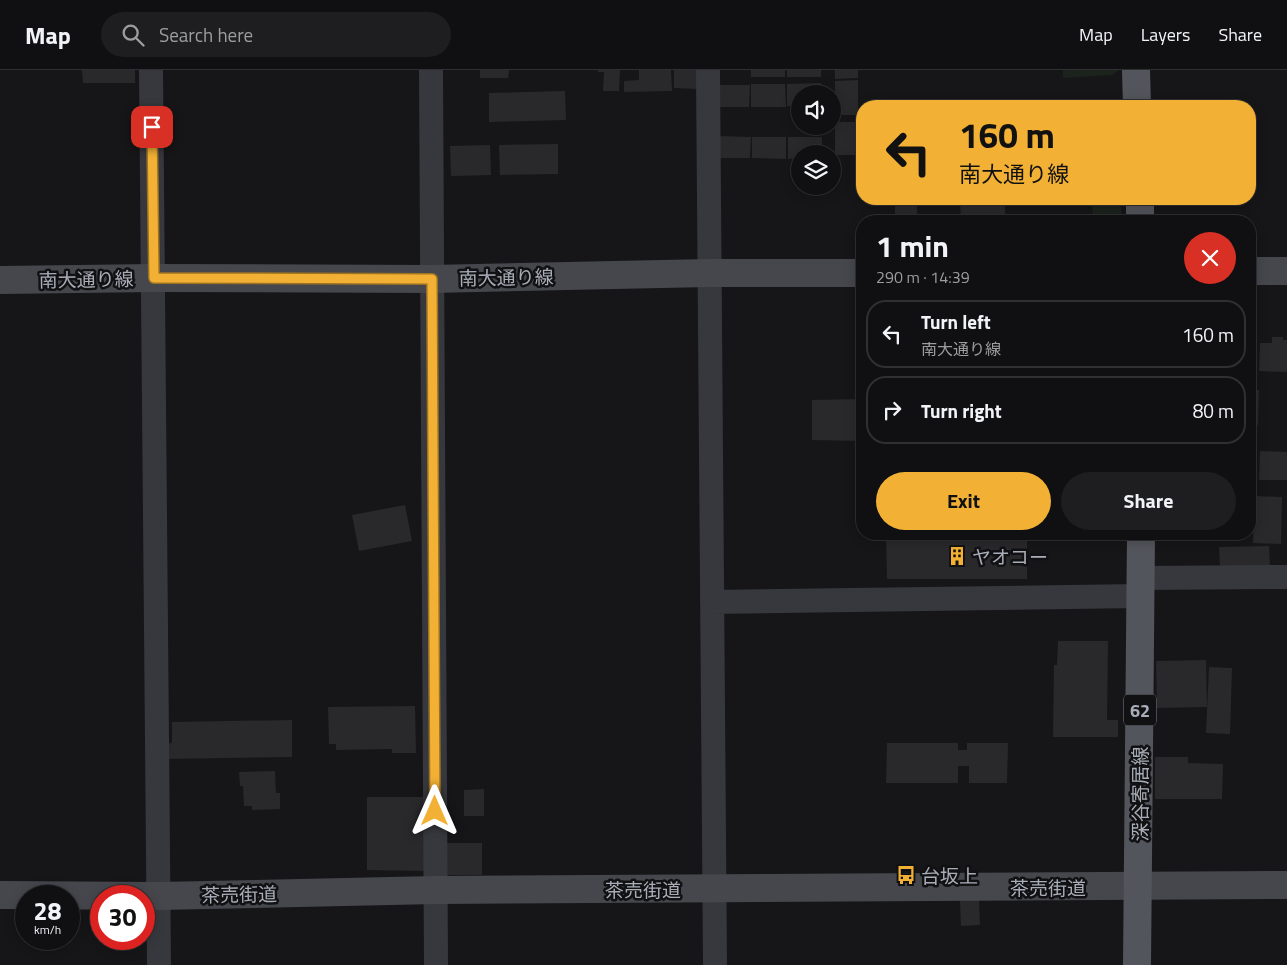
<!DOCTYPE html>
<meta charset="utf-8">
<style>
:root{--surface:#101012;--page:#1e1e20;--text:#f1f3f6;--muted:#9c9d9f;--line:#303032;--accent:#f2b134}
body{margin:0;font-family:"Titillium Web","Noto Sans JP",sans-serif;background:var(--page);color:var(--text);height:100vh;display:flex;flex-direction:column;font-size:19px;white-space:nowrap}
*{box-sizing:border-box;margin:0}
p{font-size:16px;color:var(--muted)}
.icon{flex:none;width:28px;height:28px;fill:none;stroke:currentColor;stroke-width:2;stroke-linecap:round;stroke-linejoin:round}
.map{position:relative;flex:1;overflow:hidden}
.panel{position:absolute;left:856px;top:145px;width:400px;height:325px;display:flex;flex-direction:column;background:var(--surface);border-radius:20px;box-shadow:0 2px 12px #0003,0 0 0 1px var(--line)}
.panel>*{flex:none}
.guide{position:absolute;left:856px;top:30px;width:400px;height:105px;border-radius:20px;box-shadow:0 2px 12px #0003,0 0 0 1px var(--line);background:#f2b134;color:#111;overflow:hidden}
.tools{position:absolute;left:791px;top:15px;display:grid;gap:10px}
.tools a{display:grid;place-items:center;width:50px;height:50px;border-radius:50%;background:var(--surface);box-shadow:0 2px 12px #0003,0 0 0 1px var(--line);font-size:25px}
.speed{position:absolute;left:15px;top:815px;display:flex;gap:10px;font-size:25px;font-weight:700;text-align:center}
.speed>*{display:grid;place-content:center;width:65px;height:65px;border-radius:50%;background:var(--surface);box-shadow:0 2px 12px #0003,0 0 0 1px var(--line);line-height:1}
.speed small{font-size:12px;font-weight:400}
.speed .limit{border:8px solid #d22;background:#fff;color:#111}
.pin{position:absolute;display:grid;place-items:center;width:42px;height:42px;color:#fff;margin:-21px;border-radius:10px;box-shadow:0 2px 8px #0006}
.me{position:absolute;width:55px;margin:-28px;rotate:0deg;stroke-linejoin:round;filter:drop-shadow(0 0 4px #0008)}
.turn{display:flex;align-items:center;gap:18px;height:105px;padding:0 20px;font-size:22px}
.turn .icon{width:65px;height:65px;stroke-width:2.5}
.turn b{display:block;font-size:35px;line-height:42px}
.round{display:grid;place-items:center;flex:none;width:52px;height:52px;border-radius:26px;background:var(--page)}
.headline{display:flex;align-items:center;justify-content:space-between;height:85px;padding:0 20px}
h1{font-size:30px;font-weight:700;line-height:38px}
.primary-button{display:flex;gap:10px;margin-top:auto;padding:10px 20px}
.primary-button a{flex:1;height:58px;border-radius:30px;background:var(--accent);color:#111;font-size:20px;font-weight:700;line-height:58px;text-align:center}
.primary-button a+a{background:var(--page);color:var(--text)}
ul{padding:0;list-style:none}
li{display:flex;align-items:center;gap:15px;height:68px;margin:0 10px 8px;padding:0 10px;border:2px solid var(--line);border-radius:20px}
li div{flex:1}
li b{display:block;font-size:19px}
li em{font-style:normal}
header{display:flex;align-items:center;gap:30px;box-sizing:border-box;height:70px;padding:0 25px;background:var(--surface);border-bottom:1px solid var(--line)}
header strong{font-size:24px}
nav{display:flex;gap:28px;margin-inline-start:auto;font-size:18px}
.search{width:350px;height:45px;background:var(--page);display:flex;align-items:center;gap:12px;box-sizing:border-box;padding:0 18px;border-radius:28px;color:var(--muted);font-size:19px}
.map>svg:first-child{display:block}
.green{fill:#1c231d}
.building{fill:#29292c}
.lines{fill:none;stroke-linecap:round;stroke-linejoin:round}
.street{stroke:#37383d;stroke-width:24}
.secondary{stroke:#45474d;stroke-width:28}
.primary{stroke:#53555c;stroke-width:28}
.route-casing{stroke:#9d7322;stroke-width:12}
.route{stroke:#f2b134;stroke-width:9}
.labels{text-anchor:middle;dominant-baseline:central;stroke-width:5;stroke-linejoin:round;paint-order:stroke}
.shield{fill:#111113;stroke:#7b7e86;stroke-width:1}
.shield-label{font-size:18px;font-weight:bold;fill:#a8adb8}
.street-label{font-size:19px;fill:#a8adb8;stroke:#111113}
.poi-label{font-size:19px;fill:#a8adb8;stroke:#111113;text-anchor:start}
</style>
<header>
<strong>Map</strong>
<div class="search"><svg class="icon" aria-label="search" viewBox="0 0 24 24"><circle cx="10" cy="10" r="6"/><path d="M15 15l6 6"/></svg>Search here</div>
<nav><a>Map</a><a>Layers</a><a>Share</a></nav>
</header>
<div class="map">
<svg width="1287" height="895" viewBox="0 0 1287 895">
<rect width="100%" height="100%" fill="#161618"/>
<path class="green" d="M1063 0H1119L1112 5 1063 8Z
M1092 129H1120L1122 151H1093Z"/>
<path class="building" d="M82 0H135V13H83Z
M480 0H509L508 8H480Z
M598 0H620L619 21H603L604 2H598Z
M639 0H671L672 21 624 22V11L639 10Z
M674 0H699L698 19 674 18Z
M751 0H785V7H751Z
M787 0H821V7H787Z
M835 0H858V8L835 9Z
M858 10V45H835V11Z
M821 13V24H800V36H787V14Z
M751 14H785L786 37H751Z
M716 15H750L749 37H716Z
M565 21 566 50 489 52V23Z
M835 52H858V85H835Z
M718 66 751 67 750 88H718Z
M752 67H786V89L752 88Z
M788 67H822V84H800V88L788 89Z
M558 74V104L500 105 499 75Z
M490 75 491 105 451 106 450 76Z
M895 129H917V151H895Z
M967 129H1005V151H961L960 130H967Z
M1272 267H1283V270H1287V302L1259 301 1260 273H1272Z
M1250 320H1259L1258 355H1250Z
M862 329V371L812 370V330Z
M1260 381 1287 382V410H1259Z
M1254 426 1282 427 1281 474 1253 473Z
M405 435 412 471 359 481 352 445Z
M886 464H1027V509H887Z
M1269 476 1270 496 1220 497 1219 477Z
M1058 571H1108L1107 650H1118V667H1053L1054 595H1057Z
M1206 590 1207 637 1157 638 1156 591Z
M1209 597 1232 598 1230 664 1206 663Z
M415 636 416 683H392V679L336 680V674H329L328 637Z
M292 650V687L164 689V674L172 673V652Z
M887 673H958V680H967V673H1008L1007 713H969V696H958V713H886Z
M1155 687H1188V693L1223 694 1222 729H1155Z
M275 701 276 723H280V739L252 740V736H244L243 716H240L239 702Z
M484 719V746H464V720Z
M367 727H427V801L367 800Z
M440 773H482V805H440Z
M960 830H979L980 855 961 856Z"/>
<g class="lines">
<path class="street" d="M151 0 159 895
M431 0 436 895
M708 0 715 895
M1140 508 1287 507
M712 532 1140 526"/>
<path class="secondary" d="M1250 201H1287
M0 210 154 208 432 209 709 203H862
M0 825 158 826 436 820 1287 815"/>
<path class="primary" d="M1136 0 1137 36
M1140 129V151
M1137 895 1141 464"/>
</g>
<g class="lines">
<g class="route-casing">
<path id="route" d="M152 57 154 208 432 209 435 741"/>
</g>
<use href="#route" class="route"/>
</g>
<defs>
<g id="building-bare" transform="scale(1.5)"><path d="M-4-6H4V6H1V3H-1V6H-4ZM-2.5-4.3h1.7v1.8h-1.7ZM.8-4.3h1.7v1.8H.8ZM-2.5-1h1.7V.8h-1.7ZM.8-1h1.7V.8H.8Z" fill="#f2b134" stroke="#111113" stroke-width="2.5" paint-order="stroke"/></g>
<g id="bus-bare" transform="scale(1.5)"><path d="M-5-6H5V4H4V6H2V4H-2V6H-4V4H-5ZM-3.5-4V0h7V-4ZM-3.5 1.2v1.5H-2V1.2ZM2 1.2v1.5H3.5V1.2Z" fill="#f2b134" stroke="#111113" stroke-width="2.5" paint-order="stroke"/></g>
</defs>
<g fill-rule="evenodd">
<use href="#building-bare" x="957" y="486"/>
<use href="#bus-bare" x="906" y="805"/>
</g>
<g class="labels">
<rect class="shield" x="1124" y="624.5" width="32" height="31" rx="4"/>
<g class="shield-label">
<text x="1140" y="640">62</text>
</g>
<g class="street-label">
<text transform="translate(506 207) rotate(-1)">南大通り線</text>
<text transform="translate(86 209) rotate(-1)">南大通り線</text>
<text transform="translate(1139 724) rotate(-90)">深谷寄居線</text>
<text x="1048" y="817">茶売街道</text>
<text x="643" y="819">茶売街道</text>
<text transform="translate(239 824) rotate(-1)">茶売街道</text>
</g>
<g class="poi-label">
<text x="972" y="486">ヤオコー</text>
<text x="921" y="805">台坂上</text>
</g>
</g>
</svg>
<div class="tools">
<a><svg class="icon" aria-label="sound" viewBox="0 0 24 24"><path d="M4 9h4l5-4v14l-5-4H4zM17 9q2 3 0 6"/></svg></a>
<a><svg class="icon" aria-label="layers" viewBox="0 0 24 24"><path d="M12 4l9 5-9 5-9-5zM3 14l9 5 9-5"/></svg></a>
</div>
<div class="speed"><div>28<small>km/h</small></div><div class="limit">30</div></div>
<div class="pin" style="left:152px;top:57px;background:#d93025"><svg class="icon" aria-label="arrive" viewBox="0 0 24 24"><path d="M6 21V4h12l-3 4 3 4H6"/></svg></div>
<svg class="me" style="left:435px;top:741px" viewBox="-20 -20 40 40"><path d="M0-17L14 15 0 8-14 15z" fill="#f2b134" stroke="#fff" stroke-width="4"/></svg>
<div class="guide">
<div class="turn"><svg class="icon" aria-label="left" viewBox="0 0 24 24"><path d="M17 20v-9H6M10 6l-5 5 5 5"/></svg><div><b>160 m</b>南大通り線</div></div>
</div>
<section class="panel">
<div class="headline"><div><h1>1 min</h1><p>290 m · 14:39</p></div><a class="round" style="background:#d93025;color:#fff"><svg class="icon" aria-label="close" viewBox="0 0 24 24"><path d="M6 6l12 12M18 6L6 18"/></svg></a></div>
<ul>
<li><svg class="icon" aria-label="left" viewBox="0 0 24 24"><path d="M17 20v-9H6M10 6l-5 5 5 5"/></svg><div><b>Turn left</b><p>南大通り線</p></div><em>160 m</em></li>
<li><svg class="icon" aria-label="right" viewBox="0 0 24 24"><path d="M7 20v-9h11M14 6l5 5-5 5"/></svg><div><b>Turn right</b></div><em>80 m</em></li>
</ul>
<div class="primary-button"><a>Exit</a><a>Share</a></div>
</section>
</div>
